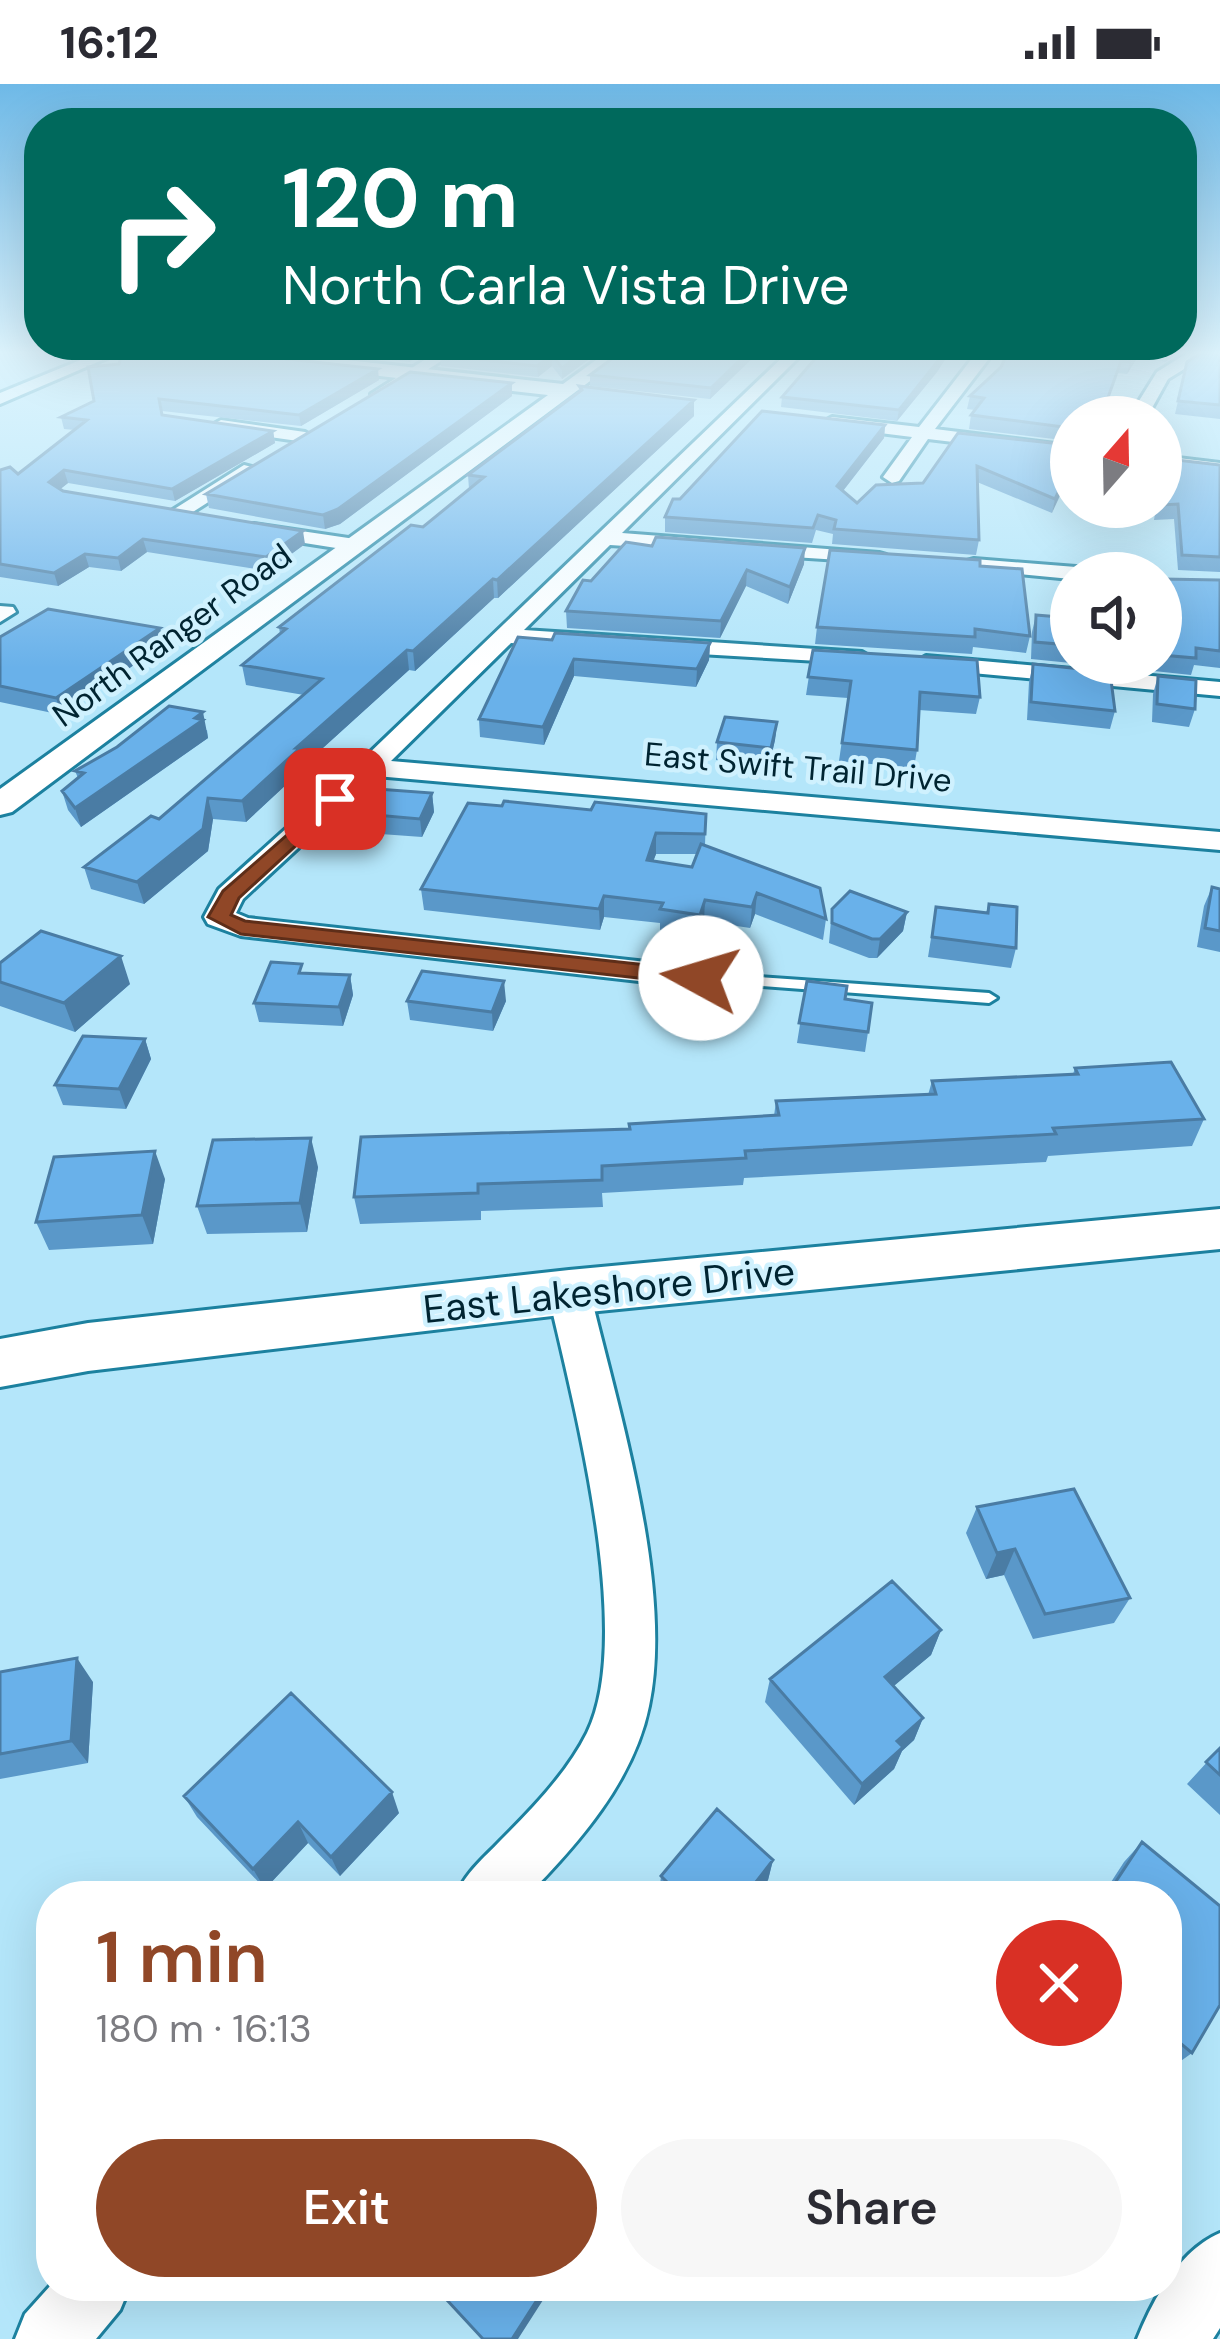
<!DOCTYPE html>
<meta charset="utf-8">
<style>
:root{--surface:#fff;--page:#f7f7f7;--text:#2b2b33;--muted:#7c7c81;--accent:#904727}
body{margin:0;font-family:"DM Sans",sans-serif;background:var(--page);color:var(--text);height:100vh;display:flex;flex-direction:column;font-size:45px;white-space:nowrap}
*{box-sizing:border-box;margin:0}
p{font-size:39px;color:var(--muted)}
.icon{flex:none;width:66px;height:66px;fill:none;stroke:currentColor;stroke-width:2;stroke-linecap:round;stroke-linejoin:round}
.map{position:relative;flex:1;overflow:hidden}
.drawer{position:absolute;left:36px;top:1797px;width:1146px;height:420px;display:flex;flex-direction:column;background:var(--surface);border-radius:48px;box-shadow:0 12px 48px #0002}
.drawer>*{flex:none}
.banner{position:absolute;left:24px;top:24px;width:1173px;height:252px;border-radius:48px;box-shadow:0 12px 48px #0002;background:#00695c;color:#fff;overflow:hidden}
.needle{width:78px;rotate:20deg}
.fabs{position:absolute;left:1050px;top:312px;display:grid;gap:24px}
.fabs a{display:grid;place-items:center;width:132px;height:132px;border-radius:50%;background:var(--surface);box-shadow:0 12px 48px #0002;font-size:60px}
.pin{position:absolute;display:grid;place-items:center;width:102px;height:102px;color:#fff;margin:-51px;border-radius:24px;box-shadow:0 6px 18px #0006}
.me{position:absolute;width:132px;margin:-66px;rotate:276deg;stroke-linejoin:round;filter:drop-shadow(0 0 9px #0008)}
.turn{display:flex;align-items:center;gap:42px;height:252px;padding:0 60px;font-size:54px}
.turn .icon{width:156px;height:156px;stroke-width:2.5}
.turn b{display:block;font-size:84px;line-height:102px}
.round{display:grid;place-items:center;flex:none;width:126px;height:126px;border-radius:63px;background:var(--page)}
.head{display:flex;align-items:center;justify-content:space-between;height:204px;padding:0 60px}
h1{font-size:72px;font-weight:600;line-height:90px;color:var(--accent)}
.cta{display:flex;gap:24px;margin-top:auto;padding:24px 60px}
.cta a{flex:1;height:138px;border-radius:72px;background:var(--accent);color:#fff;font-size:48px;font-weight:600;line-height:138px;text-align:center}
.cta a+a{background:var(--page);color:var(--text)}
.status{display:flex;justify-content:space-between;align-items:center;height:84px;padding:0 60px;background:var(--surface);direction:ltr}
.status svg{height:33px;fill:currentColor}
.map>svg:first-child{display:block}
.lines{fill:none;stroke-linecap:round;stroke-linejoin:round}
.service-casing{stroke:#1c819f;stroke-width:6}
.minor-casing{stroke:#1c819f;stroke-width:6}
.tertiary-casing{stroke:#1c819f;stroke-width:6}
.secondary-casing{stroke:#1c819f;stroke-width:6}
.service{fill:#fff;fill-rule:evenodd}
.minor{fill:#fff;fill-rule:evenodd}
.tertiary{fill:#fff;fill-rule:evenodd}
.secondary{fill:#fff;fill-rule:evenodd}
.wall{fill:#5a98c9;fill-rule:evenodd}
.shaded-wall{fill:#4a7ca4}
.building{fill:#69b1ea;stroke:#4a7ca4;stroke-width:3}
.route{fill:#904727;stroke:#5e2e19;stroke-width:3}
.labels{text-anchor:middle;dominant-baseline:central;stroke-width:9;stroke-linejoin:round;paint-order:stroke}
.far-street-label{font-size:33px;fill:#002431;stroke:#cff1fe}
.street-label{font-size:39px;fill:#002431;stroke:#cff1fe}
</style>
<div class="status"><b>16:12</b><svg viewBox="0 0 49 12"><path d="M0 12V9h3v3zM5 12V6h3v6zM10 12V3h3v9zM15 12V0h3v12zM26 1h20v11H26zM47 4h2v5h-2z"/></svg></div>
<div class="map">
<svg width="1220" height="2255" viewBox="0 0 1220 2255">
<rect width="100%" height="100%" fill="#b4e6fa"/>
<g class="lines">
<g class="service-casing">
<path id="service" d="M701 889 989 909 997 914 989 919 696 897V891Z"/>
</g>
<g class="minor-casing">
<path id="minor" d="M100 268H121L0 320V309Z
M437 268H455L385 313 371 310Z
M788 268H804L622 449 879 469 886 471V479L610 461 524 546 862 568 874 575 870 580 511 559 391 677 1220 748V766L376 692 243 815 236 829 248 834 701 884 717 894 701 904 241 852 208 840 204 833 219 805 361 677Z
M977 268H994L935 345 1071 362V372L928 355 899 397 892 399 883 393 912 353 832 343 823 338 832 333 919 343Z
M1189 268H1212L1168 295 1147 333H1129L1157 288Z
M221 336 305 348 314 353 305 358 215 345 212 341Z
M1161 372 1220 379V391L1161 384Z
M244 381 260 385 185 433 168 429Z
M254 440 355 455 365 461 355 467 247 450V442Z
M974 475 1076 483 1087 489H1071V495L967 485V477Z
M0 522 13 523 16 528 0 538Z
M926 572 1220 598V612L918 584 914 579Z
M569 1192 584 1197 590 1208C618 1325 674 1504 649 1622 634 1697 578 1760 527 1812H456C466 1788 483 1775 501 1756 532 1725 567 1689 587 1649 636 1550 572 1315 548 1208L554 1197Z
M1220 2149V2244L1213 2255H1137C1153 2215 1180 2166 1220 2149Z
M51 2201V2202H130L120 2226 96 2255H15L25 2230Z"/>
</g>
<g class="tertiary-casing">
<path id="tertiary" d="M211 268H274L563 300 607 268H629L12 728 0 731V705L548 311 220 274Z"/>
</g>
<g class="secondary-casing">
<path id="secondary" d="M1220 1125V1165L569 1230 88 1287 0 1303V1255L88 1239 569 1186Z"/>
</g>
<use href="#service" class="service"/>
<use href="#minor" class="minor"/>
<use href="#tertiary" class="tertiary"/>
<use href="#secondary" class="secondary"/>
</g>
<path class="wall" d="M318 268H427L409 278Z
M599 268 562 295 552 282 538 293 441 282 440 271Z
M621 268H759L710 315 590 302V291Z
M821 268H950L937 288 897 337 781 323 782 313Z
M1008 268H1181L1165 278 1139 271 1127 290 1118 289 1071 333V357L969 345 971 331 975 326 967 325 970 312 1001 283Z
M1220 268V335L1175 330 1187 278Z
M379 296 301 342 162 327 163 331 273 347 275 359 175 417 68 399 60 405 305 460 268 487 147 468 121 487 89 483 58 502 0 493V386L18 390 75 346 64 345 61 333 94 317Z
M579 302 694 332 498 514H494L415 587 409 586 303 682V685L246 738 213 735 208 767 144 820 91 805 84 783 159 735 304 611 246 601 242 581 280 550 279 543 423 443 469 405 468 391 579 307Z
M512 312 340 440 325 445 209 424 206 410Z
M885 341 884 354 843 407 857 419 923 399 958 349 1071 361 1052 429 977 398 979 456 976 471 832 460 833 450 816 446 812 459 665 448V433L680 415Z
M1220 381V488L1178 486 1174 435 1154 436 1156 423H1161V402Z
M804 480 788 520 746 502 720 554 567 544 566 527 591 497Z
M980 482 1030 552 1026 569 973 563 972 570 815 560 817 543Z
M1162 495 1220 496V584L1194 581 1191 591 1154 587V579H1161Z
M1036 531 1071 534V579L1031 575 1032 548Z
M0 553 164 560 62 631 0 618Z
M552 556 710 559 709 576 696 603 574 592 544 661 480 653 479 635Z
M813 566 980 613 976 630 919 626 917 666 914 684 839 677 848 614 806 611Z
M1033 580 1115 627 1110 645 1027 636 1029 598Z
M1158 592 1195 625 1189 643 1152 638 1153 610Z
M777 638 775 656 769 682 716 676 717 658Z
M207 646 208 654 81 743 68 726 62 707 78 694 75 687Z
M432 709 434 728 422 753 367 749 364 730Z
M502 722 706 730 705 761 826 835 823 856 755 830 750 844 704 837 698 852 660 846V839L604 833 600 846 424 826 421 805ZM656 770H697L692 783 653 777Z
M1212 803 1220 805V868L1197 863 1204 822Z
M989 820 1016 864 1011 884 928 873 936 823 986 829Z
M832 825 907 828 903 847 877 874H869L829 859Z
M0 879 130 900 75 948 0 922Z
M350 891 353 911 343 942 259 938 254 919Z
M807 897 845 915 868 948 865 968 797 959Z
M407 917H506L493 947 410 936Z
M145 955 151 975 126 1025 63 1021 55 1001Z
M1075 984 1204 1035 1192 1062 1048 1072 1046 1078 744 1094 743 1101 602 1109 603 1123 481 1127V1136L360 1140 354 1113 774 1032 776 1017 928 1011 932 997 1073 990Z
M318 1083 307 1148 207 1150 197 1122Z
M165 1095 153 1160 49 1166 36 1138Z
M977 1423 1130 1514 1114 1539 1033 1555 1004 1491 986 1495 966 1449Z
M941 1546 931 1571 893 1602 923 1634 914 1656 902 1667 894 1685 854 1721 765 1618 770 1595Z
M0 1588 93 1598 88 1679 0 1695Z
M1220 1664V1731L1187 1700Z
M184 1712 399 1729 340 1792 308 1759 265 1805 197 1733Z
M1142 1758 1220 1822V1921L1192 1969 1171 1984 1167 1980V1812H1102L1124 1778Z
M773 1776 768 1796 755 1812 659 1811 661 1792Z"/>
<path class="shaded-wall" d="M408 268H427L409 278Z
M584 268H599L562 295V284Z
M748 268H759L710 315 711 304Z
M945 268H950L937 288 897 337 899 326Z
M1136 268H1140L1139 271 1127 290 1130 278Z
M1168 268H1181L1165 278Z
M552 271V282L538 293 537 282Z
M378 285 379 296 301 342 299 331Z
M512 299V312L340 440 325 445 323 431Z
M694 316V332L498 514 497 496Z
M885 341 884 354 835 417 837 402Z
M273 347 275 359 175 417 172 405Z
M1071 381V388L1052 429 1055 415Z
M64 386 68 399 53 411 49 398Z
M303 447 305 460 268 487 266 473Z
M143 455 147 468 121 487 118 474Z
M805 464 804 480 788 520 790 503Z
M85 470 89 483 58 502 54 489Z
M747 486 746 502 720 554 721 537Z
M493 495 494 514 415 587 413 567Z
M160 544 164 560 62 631 56 614Z
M710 559 709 576 696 603 697 585Z
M407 566 409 586 303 682V685L246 738 242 717 296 664Z
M574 575V592L544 661 543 643Z
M203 628 208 654 81 743 75 724Z
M777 638 775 656 769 682 771 664Z
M432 709 434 728 422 753 420 735Z
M208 714 213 735 208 767 144 820 137 798Z
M656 749V770L646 797 647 776Z
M757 809 755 830 750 844 752 823Z
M604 812V833L600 846 599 825Z
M705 816 704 837 698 852 700 831Z
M907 828 903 847 877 874 880 855Z
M121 872 130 900 75 948 64 919Z
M350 891 353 911 343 942 339 923Z
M504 897 506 917 493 947 492 928Z
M145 955 151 975 126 1025 119 1005Z
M311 1054 318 1083 307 1148 300 1119Z
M155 1067 165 1095 153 1160 142 1131Z
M1015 1465 1004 1491 986 1495 997 1469Z
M941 1546 931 1571 876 1617 885 1593Z
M77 1574 93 1598 88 1679 71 1657Z
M923 1634 914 1656 902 1667 894 1685 854 1721 862 1700 897 1657Z
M392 1708 399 1729 340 1792 331 1773Z
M298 1738 308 1759 265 1805 253 1785Z
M773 1776 768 1796 755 1812H745Z
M405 2202H417L407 2216 399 2210Z
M546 2202H552L518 2255H512Z"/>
<path class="building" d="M122 268H225L378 285 299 331 159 315 162 331 273 347 172 405 64 386 49 398 63 407 303 447 266 473 143 455 118 474 85 470 54 489 0 480V386L10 383 18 390 87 336 61 333 94 317 88 283 119 280Z
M444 268H584L562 284 552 271 537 282 440 271Z
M621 268H748L711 304 590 291Z
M821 268H945L899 326 782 313Z
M1008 268H1136L1130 278 1121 277 1101 333H1071V344L971 331 984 314 970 312 1001 283Z
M1203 268H1220V321L1178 317 1187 278Z
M410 288 512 299 338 425 323 431 206 410Z
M579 302 694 316 497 496 493 495 413 567 407 566 296 664H300L242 717 208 714 203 745 137 798 84 783 151 732 159 735 322 595 242 581 286 545 279 543 411 441 423 443 484 393 468 391 582 306Z
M762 327 885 341 837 402 857 419 876 401 923 399 958 349 1071 361V381L1055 415 977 382 979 456 834 445 836 436 818 431 813 444 665 433 673 415H680Z
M1168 375 1220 381V473L1182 471 1178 420 1161 421V406Z
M656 453 805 464 790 503 747 486 721 537 566 527 583 496 591 497 626 458 652 462Z
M830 466 980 476V482L1022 485 1030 552 975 545V553L817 543Z
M1162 495 1220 496V567L1196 564V574L1161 571Z
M48 525 160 544 56 614 0 602V553Z
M1036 531 1071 534V561L1035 558Z
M555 549 710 559 697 585 574 575 543 643 479 635 518 553 552 556Z
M813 566 977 576 980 613 920 608 917 666 842 659 851 597 808 593Z
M1033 580 1110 588 1115 627 1031 618Z
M1158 592 1196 596 1195 625 1157 620Z
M169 622 203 628 195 634 203 636 75 724 62 707 84 689 75 687 117 663Z
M725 633 777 638 771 664 717 658Z
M377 705 432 709 420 735 364 730Z
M504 717 591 726 595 718 706 730 705 750 656 749 647 776 692 783 701 760 820 804 826 835 757 809 752 823 705 816 700 831 660 825 663 819 604 812 599 825 421 805 468 719 502 722Z
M1212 803 1220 805V847L1205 844Z
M850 807 907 828 880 855H872L832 839V825Z
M989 820 1017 823 1016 864 932 853 936 823 988 829Z
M41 847 121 872 64 919 0 898V879Z
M271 878 302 880 299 889 350 891 339 923 254 919Z
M422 887 504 897 492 928 407 917Z
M807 897 847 902 845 915 872 919 868 948 799 939Z
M83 952 145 955 119 1005 55 1001Z
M1171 978 1204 1035 1053 1044 1056 1050 745 1067 746 1074 602 1082V1096L478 1100V1109L354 1113 361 1053 630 1045 629 1040 779 1031 776 1017 936 1010 932 997 1078 990 1075 984Z
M311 1054 300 1119 197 1122 213 1056Z
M155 1067 142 1131 36 1138 54 1073Z
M1074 1405 1130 1514 1045 1530 1015 1465 997 1469 977 1423Z
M892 1497 941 1546 885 1593 923 1634 897 1657 903 1663 862 1700 770 1595Z
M77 1574 71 1657 0 1670V1588Z
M291 1609 392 1708 331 1773 298 1738 253 1785 184 1712Z
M1220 1664V1691L1206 1678Z
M717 1725 773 1776 745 1812H665L672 1803 661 1792Z
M1142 1758 1220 1822V1921L1192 1969 1167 1948V1812L1107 1811Z
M392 2202H405L399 2210Z
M434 2202H546L512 2255H483Z"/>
<linearGradient id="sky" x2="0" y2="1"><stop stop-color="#6eb9e7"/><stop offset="0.46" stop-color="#ddf4fd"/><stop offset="1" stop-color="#ddf4fd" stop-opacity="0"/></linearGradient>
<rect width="1220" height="584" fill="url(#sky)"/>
<path class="route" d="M335 709 342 711V719L239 814 231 831 245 837 701 887 713 894 701 901 241 850 208 833 223 807Z"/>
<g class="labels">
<g class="far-street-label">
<text transform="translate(172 551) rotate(-36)">North Ranger Road</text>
<text transform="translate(798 683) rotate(5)">East Swift Trail Drive</text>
</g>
<g class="street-label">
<text transform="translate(609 1206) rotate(-6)">East Lakeshore Drive</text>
</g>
</g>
</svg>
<div class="fabs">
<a><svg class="needle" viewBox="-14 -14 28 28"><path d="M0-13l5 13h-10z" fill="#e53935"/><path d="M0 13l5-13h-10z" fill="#7c7c81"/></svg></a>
<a><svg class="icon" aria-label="sound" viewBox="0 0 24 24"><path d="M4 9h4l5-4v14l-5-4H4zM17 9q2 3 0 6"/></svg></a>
</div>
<div class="pin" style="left:335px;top:715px;background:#d93025"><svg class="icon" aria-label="arrive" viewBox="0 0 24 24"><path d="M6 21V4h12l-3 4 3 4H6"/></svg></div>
<svg class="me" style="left:701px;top:894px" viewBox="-20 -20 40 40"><circle r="19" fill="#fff"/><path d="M0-13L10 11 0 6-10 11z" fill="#904727"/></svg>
<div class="banner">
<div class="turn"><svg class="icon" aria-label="right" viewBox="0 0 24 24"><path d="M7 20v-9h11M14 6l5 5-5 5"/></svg><div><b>120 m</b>North Carla Vista Drive</div></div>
</div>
<section class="drawer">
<div class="head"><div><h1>1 min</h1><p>180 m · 16:13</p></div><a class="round" style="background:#d93025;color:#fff"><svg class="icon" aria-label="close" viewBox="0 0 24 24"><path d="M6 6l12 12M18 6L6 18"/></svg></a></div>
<div class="cta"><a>Exit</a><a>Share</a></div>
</section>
</div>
